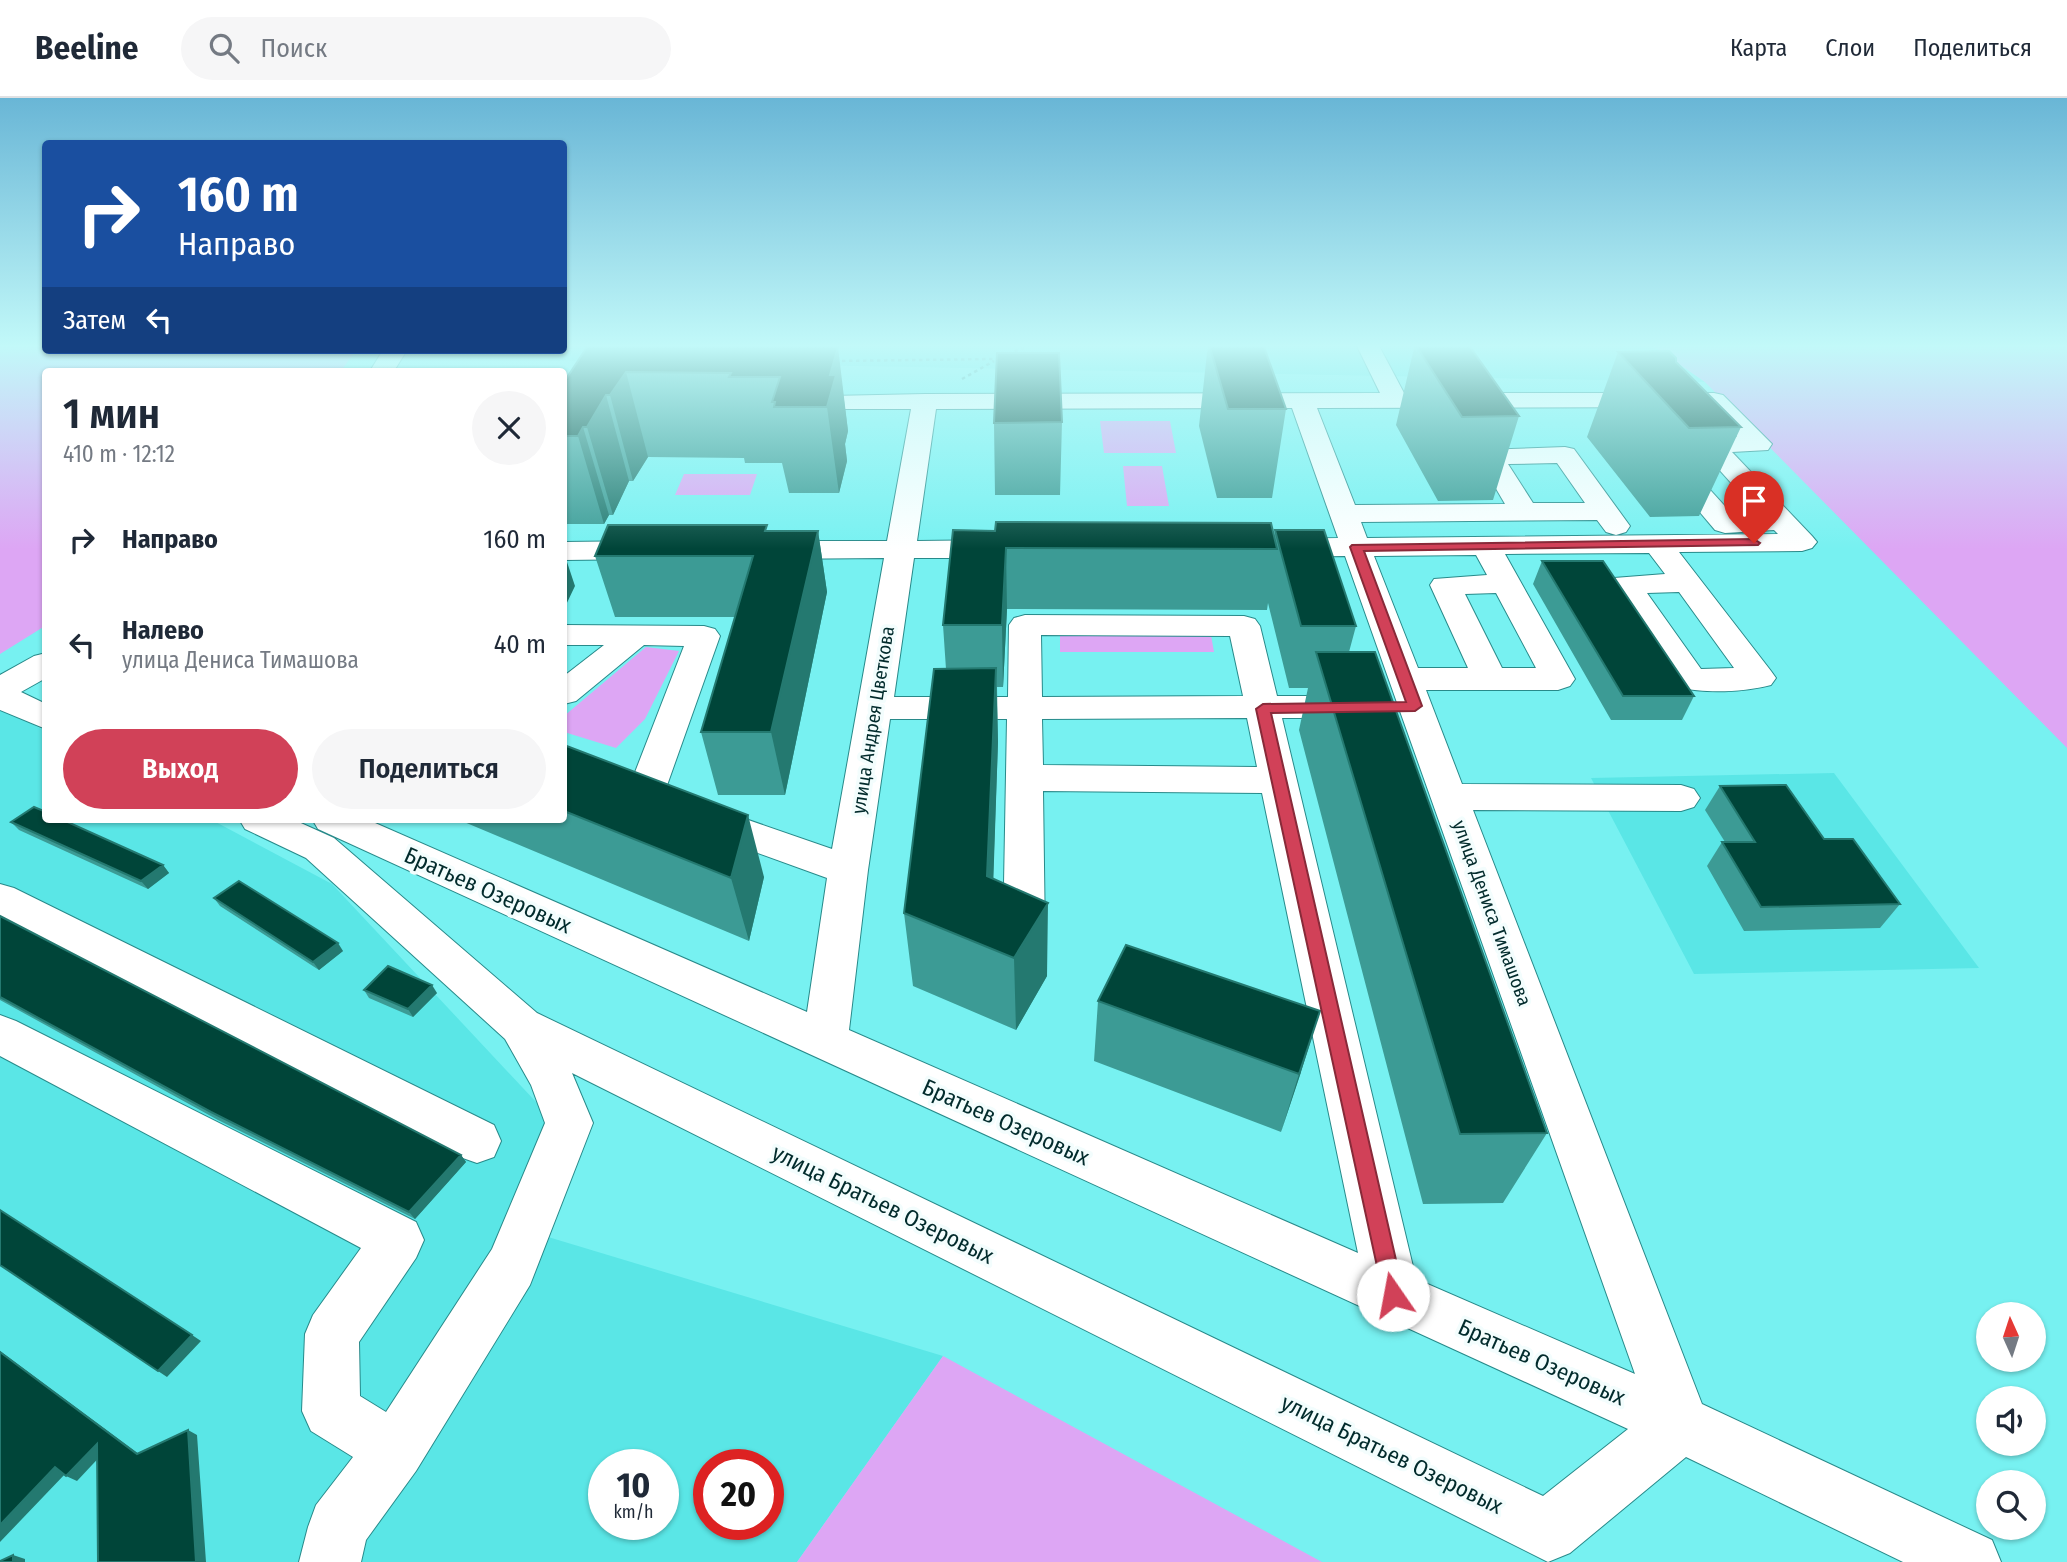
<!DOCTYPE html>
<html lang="ru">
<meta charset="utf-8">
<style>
:root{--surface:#fff;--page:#f6f6f7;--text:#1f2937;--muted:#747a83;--line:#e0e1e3;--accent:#d14158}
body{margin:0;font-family:"Fira Sans Condensed",sans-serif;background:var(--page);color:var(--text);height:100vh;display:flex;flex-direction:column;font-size:26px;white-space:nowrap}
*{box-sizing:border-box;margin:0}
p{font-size:23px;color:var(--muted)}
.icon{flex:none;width:38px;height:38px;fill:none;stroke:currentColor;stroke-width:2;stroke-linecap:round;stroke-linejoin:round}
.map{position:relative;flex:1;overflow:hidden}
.panel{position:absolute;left:42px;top:270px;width:525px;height:455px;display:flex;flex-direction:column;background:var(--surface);border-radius:7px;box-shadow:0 2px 5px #0004}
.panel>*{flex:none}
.guide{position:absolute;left:42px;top:42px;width:525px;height:214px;border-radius:7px;box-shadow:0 2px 5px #0004;background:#1a4fa0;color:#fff;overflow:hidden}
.needle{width:46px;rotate:357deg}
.controls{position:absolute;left:1976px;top:1204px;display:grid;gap:14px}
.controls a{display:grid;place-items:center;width:70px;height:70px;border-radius:50%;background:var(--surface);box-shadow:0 2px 5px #0004;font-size:35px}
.speed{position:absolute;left:588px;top:1351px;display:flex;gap:14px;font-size:35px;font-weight:700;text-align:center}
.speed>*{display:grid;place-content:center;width:91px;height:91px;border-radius:50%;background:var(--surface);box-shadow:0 2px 5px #0004;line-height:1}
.speed small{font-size:18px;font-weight:400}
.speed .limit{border:10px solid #d22;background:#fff;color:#111}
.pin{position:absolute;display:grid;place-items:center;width:60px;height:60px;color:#fff;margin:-72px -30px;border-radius:50% 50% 50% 0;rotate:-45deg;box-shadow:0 0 7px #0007}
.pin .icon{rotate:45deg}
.me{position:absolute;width:77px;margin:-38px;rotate:348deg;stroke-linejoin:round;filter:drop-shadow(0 0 5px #0008)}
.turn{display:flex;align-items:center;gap:24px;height:147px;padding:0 21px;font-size:32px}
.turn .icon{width:91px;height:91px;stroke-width:2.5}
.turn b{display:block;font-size:49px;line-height:60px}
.then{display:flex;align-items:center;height:66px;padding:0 21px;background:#0003;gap:14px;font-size:26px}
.round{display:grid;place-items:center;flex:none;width:74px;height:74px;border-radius:37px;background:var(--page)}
.head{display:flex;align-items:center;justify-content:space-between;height:119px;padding:0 21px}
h1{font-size:42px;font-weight:600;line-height:52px}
.button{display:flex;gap:14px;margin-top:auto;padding:14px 21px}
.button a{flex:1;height:80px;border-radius:42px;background:var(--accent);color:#fff;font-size:28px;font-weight:600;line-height:80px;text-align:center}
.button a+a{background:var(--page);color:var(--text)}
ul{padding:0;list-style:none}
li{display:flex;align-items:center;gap:21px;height:105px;padding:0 21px}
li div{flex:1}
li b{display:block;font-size:26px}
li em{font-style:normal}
header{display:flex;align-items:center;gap:42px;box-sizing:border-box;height:98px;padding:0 35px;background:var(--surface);border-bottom:2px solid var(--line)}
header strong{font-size:33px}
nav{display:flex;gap:38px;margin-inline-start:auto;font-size:24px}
.search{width:490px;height:63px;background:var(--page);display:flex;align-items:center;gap:18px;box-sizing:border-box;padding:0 24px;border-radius:38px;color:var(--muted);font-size:26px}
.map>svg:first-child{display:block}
.built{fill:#5ae6e6;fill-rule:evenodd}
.green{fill:#dda6f4}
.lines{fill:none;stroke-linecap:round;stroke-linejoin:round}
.minor-casing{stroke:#288a8a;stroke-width:2}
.path{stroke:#47a0a1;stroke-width:2.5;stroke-dasharray:3.5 3.5;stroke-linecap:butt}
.minor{fill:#fff;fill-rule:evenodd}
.wall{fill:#3c9b95}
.shaded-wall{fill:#247970}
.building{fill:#004539;stroke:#247970;stroke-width:2}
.route{fill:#d14158;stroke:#882a39;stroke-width:2}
.labels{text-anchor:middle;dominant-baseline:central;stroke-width:7;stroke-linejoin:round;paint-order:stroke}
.street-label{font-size:19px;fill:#022b2c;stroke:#f3fdfd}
.near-street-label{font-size:23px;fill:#022b2c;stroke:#f3fdfd}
</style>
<header>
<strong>Beeline</strong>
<div class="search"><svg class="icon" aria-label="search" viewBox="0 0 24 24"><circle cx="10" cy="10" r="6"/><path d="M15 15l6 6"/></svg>Поиск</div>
<nav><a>Карта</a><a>Слои</a><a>Поделиться</a></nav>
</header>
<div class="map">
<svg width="2067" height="1464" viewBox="0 0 2067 1464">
<rect width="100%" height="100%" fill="#77f1f1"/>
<path class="built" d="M564 246H1650L1705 284 429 260 433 252H564Z
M0 609 45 633 46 721H210L332 786 551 1020 515 1129 943 1258 797 1464H0ZM604 1367H663V1426H604ZM709 1367H768V1426H709Z
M1834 675 1979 870 1694 876 1591 680Z"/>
<path class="green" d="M0 246H45L46 252H356L341 273H46L45 528 0 556Z
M1650 246H2067V650L1705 284Z
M1100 323H1170L1176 355H1104Z
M1123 368H1162L1169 408H1127Z
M684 376H757L750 397H675Z
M1060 537H1211L1214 554H1060Z
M646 549 679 553 645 621 616 650 564 634V618Z
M943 1258 1322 1464H797Z"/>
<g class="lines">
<g class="minor-casing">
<path id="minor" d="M1356 246H1378L1404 295H1714L1723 297 1772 346 1768 352 1732 354 1812 438 1817 444 1812 450 1802 453 1679 454 1771 573 1776 580 1771 587C1744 594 1705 596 1679 589L1610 486 1614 480 1665 476 1649 455 1505 456 1575 581 1570 588 1558 592H1426L1462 686 1681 687 1694 691 1700 700 1694 709 1681 713 1473 712 1702 1306 1992 1442 2001 1464H1903L1686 1359 1570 1455 1548 1464 572 975 593 1025 530 1187 416 1373 366 1442 361 1464H299L308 1429 316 1407 353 1359 311 1333 302 1313 305 1236 313 1217 361 1150 0 958V917L16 923 416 1124 424 1142 416 1160 359 1244 360 1298 386 1314 492 1151 545 1025 531 987 505 941 306 760 245 731 239 721H292L334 740 537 915 1543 1398 1628 1331 318 731 312 721H366L807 914 827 780 631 709 625 700 684 548 644 547 576 603 564 606V578L604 547H564V527L704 528 715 531 720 538 665 693 832 751 884 460 769 461 759 458 754 452 759 446 769 443H887L911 311H792L783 309 780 304 783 299 925 296 1380 295ZM1707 309 1737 339 1701 341 1697 347 1760 417H1733L1681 360 1672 358 1663 360 1659 366 1715 432 1725 435 1774 432 1778 436 1367 440 1361 424 1597 422 1606 434 1616 437 1626 434 1630 428 1574 351 1565 349 1481 352 1477 358 1505 406 1355 407 1317 310ZM1292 310 1338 440 1276 441 1266 444 1261 450 1266 456 1276 459 1345 458 1635 1276 1416 1181 1282 620H1357L1369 617 1374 609 1369 601 1357 598H1277L1260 528 1255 521 1244 518 1025 517 1014 520 1009 527 1008 599H894L914 460H1002L1012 457 1017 451 1012 445 1002 442 917 443 936 311ZM1557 365 1585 405H1533L1508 366ZM1476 457 1487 477 1434 481 1430 487 1468 570H1418L1374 458ZM1679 494 1734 570 1701 571 1647 495ZM1496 495 1536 570H1502L1465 496ZM1041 537 1230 538 1243 598 1042 599ZM1247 620 1257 669 1043 667 1042 621ZM890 621H1007L1003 841 1009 853 1024 857 1039 853 1045 841 1043 693 1262 695 1358 1155 849 932 868 772Z
M383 252H407L394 273H370Z
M649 443 659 446 664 452 659 458 649 461 564 462V444Z
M46 555V580L21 594 46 606V631L0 612V577L34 558Z
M0 786 14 790 494 1027 501 1043 494 1059 477 1065 460 1059 0 819Z"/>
</g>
<path class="path" d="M1008 256 1033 246
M835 263 995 261
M962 281 994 263"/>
<use href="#minor" class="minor"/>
</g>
<path class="wall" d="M589 246 837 249 848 333 845 346 847 363 839 395H789L782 365H745L744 360 648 359 633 383H629L613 417H609L604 426H564V284Z
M1208 246H1263L1286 311 1272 400H1217L1199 328Z
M1415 246 1519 318 1493 402 1438 403 1396 327Z
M1618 254 1676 264 1741 329 1699 418 1650 419 1587 339Z
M1062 324 1060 397H995L994 325Z
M953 432 1274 438 1275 432 1356 528 1349 554 1547 1035 1503 1105 1423 1106 1299 632 1308 590H1289L1268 505 1267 512 1007 511 1003 589H997L998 644 993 780 1047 878 1016 932 913 888 904 815 946 571 943 527Z
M768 433H818L827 494 785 697H718L701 634 735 519H615L595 458Z
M1542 463 1694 598 1682 622H1611L1533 486Z
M564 647 764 779 749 843 457 721H564Z
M1720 688 1824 741 1900 806 1880 830 1744 833 1707 768 1722 744H1725L1705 712Z
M11 724 163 767 169 775 148 791 19 732Z
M214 800 343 853 319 872 220 808Z
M0 818 461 1057 466 1064 415 1121 218 1022 0 902Z
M364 892 437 895 413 919 369 900Z
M1098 903 1301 974 1281 1034 1094 963Z"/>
<path class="shaded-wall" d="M835 246H837V251L838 249 848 333 845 346 847 363 839 395 827 309 830 277Z
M626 274 648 359 633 383 610 297Z
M606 297 629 383 613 417 587 329Z
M583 329 609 417 604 426 578 338Z
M818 433 827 494 785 697 771 634Z
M1006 450 1007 511 1003 589 1002 527Z
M564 455 575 488 564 511Z
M996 570 998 644 991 851 987 778Z
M748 717 764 779 749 843 731 780Z
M163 767 169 775 148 791 141 783Z
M1048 805 1047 878 1016 932 1014 860Z
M338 845 343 853 319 872 313 864Z
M432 887 437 895 413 919 408 911Z
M1320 913 1301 974 1281 1034 1299 976Z
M461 1057 466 1064 415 1121 409 1114Z
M192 1237 201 1243 167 1279 158 1273Z
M0 1253 147 1362 137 1356 0 1254Z
M188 1332 197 1337 206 1464H196Z
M97 1346 107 1351 77 1383 66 1378Z
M55 1369 66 1375 0 1444V1427Z
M13 1457 25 1461V1464H13Z"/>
<path class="building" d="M589 246H835L834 249H838L830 277H836L827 309H774L775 304H772L780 279H729L731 275 626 274 610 297H606L587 329H583L578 338H564V284Z
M1209 246H1263L1286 311H1228Z
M1415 246H1468L1519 318 1462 319Z
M1669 253 1676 260V264L1741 329 1689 330 1618 254Z
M997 255H1059L1062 324 994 325Z
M996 424 1271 425 1277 451 1006 450 1002 527H943L953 432 995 433Z
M608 427H767L765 433H818L771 634H701L753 458H595Z
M1275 432H1324L1356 528H1301Z
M1542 463H1603L1694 598H1623Z
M1316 554H1375L1547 1035 1460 1036Z
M996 570 987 778 1048 805 1014 860 904 815 934 571Z
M564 647 748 717 731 780 564 713Z
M1786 687 1824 741H1853L1900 806 1761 809 1722 744H1755L1720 688Z
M34 709 46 714V721H61L163 767 141 783 11 724Z
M239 783 338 845 313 864 214 800Z
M0 818 461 1057 409 1114 211 1014 0 899Z
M1126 847 1320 913 1299 976 1098 903Z
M388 868 432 887 408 911 364 892Z
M0 1112 192 1237 158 1273 0 1167Z
M0 1254 137 1356 188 1332 196 1464H98L97 1346 66 1378 55 1369 0 1427Z
M13 1457V1464H0V1463Z"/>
<linearGradient id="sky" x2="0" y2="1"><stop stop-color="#69b6d6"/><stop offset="0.55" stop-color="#c2f9f9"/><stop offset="1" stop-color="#c2f9f9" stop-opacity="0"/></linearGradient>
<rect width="2067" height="451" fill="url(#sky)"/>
<path class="route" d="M1754 441 1760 445 1758 447 1364 453 1422 608 1415 613 1271 615 1404 1197 1400 1205 1393 1208 1385 1205 1256 611 1263 606 1406 604 1350 449 1352 447Z"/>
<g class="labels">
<g class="street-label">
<text transform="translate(873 622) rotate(-81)">улица Андрея Цветкова</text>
<text transform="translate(1492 815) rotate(70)">улица Дениса Тимашова</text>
</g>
<g class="near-street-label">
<text transform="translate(488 792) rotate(24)">Братьев Озеровых</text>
<text transform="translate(1006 1024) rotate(24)">Братьев Озеровых</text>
<text transform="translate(883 1106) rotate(26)">улица Братьев Озеровых</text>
<text transform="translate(1542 1264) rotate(24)">Братьев Озеровых</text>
<text transform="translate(1392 1356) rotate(26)">улица Братьев Озеровых</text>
</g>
</g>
</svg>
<div class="controls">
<a><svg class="needle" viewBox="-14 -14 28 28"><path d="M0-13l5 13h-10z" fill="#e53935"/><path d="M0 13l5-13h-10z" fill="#747a83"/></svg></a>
<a><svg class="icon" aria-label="sound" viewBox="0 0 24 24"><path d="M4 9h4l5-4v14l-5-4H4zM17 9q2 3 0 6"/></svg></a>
<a><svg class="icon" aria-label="search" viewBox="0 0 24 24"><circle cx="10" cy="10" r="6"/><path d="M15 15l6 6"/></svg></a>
</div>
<div class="speed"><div>10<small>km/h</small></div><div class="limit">20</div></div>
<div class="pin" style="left:1754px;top:445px;background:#d93025"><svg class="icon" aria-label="arrive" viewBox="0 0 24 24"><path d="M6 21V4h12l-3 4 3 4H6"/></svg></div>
<svg class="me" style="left:1393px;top:1197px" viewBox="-20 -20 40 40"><circle r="19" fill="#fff"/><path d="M0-13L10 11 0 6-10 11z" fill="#d14158"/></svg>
<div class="guide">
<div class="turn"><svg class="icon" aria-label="right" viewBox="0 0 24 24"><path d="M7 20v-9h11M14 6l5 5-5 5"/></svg><div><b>160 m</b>Направо</div></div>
<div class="then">Затем<svg class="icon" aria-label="left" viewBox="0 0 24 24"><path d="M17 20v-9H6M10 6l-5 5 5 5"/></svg></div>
</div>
<section class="panel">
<div class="head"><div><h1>1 мин</h1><p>410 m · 12:12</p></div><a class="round"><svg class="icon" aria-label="close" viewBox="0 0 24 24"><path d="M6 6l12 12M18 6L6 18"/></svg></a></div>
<ul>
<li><svg class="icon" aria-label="right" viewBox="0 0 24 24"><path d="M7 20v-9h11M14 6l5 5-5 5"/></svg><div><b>Направо</b></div><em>160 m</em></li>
<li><svg class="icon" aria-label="left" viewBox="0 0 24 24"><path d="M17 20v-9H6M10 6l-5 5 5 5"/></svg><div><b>Налево</b><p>улица Дениса Тимашова</p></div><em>40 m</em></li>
</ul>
<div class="button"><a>Выход</a><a>Поделиться</a></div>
</section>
</div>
